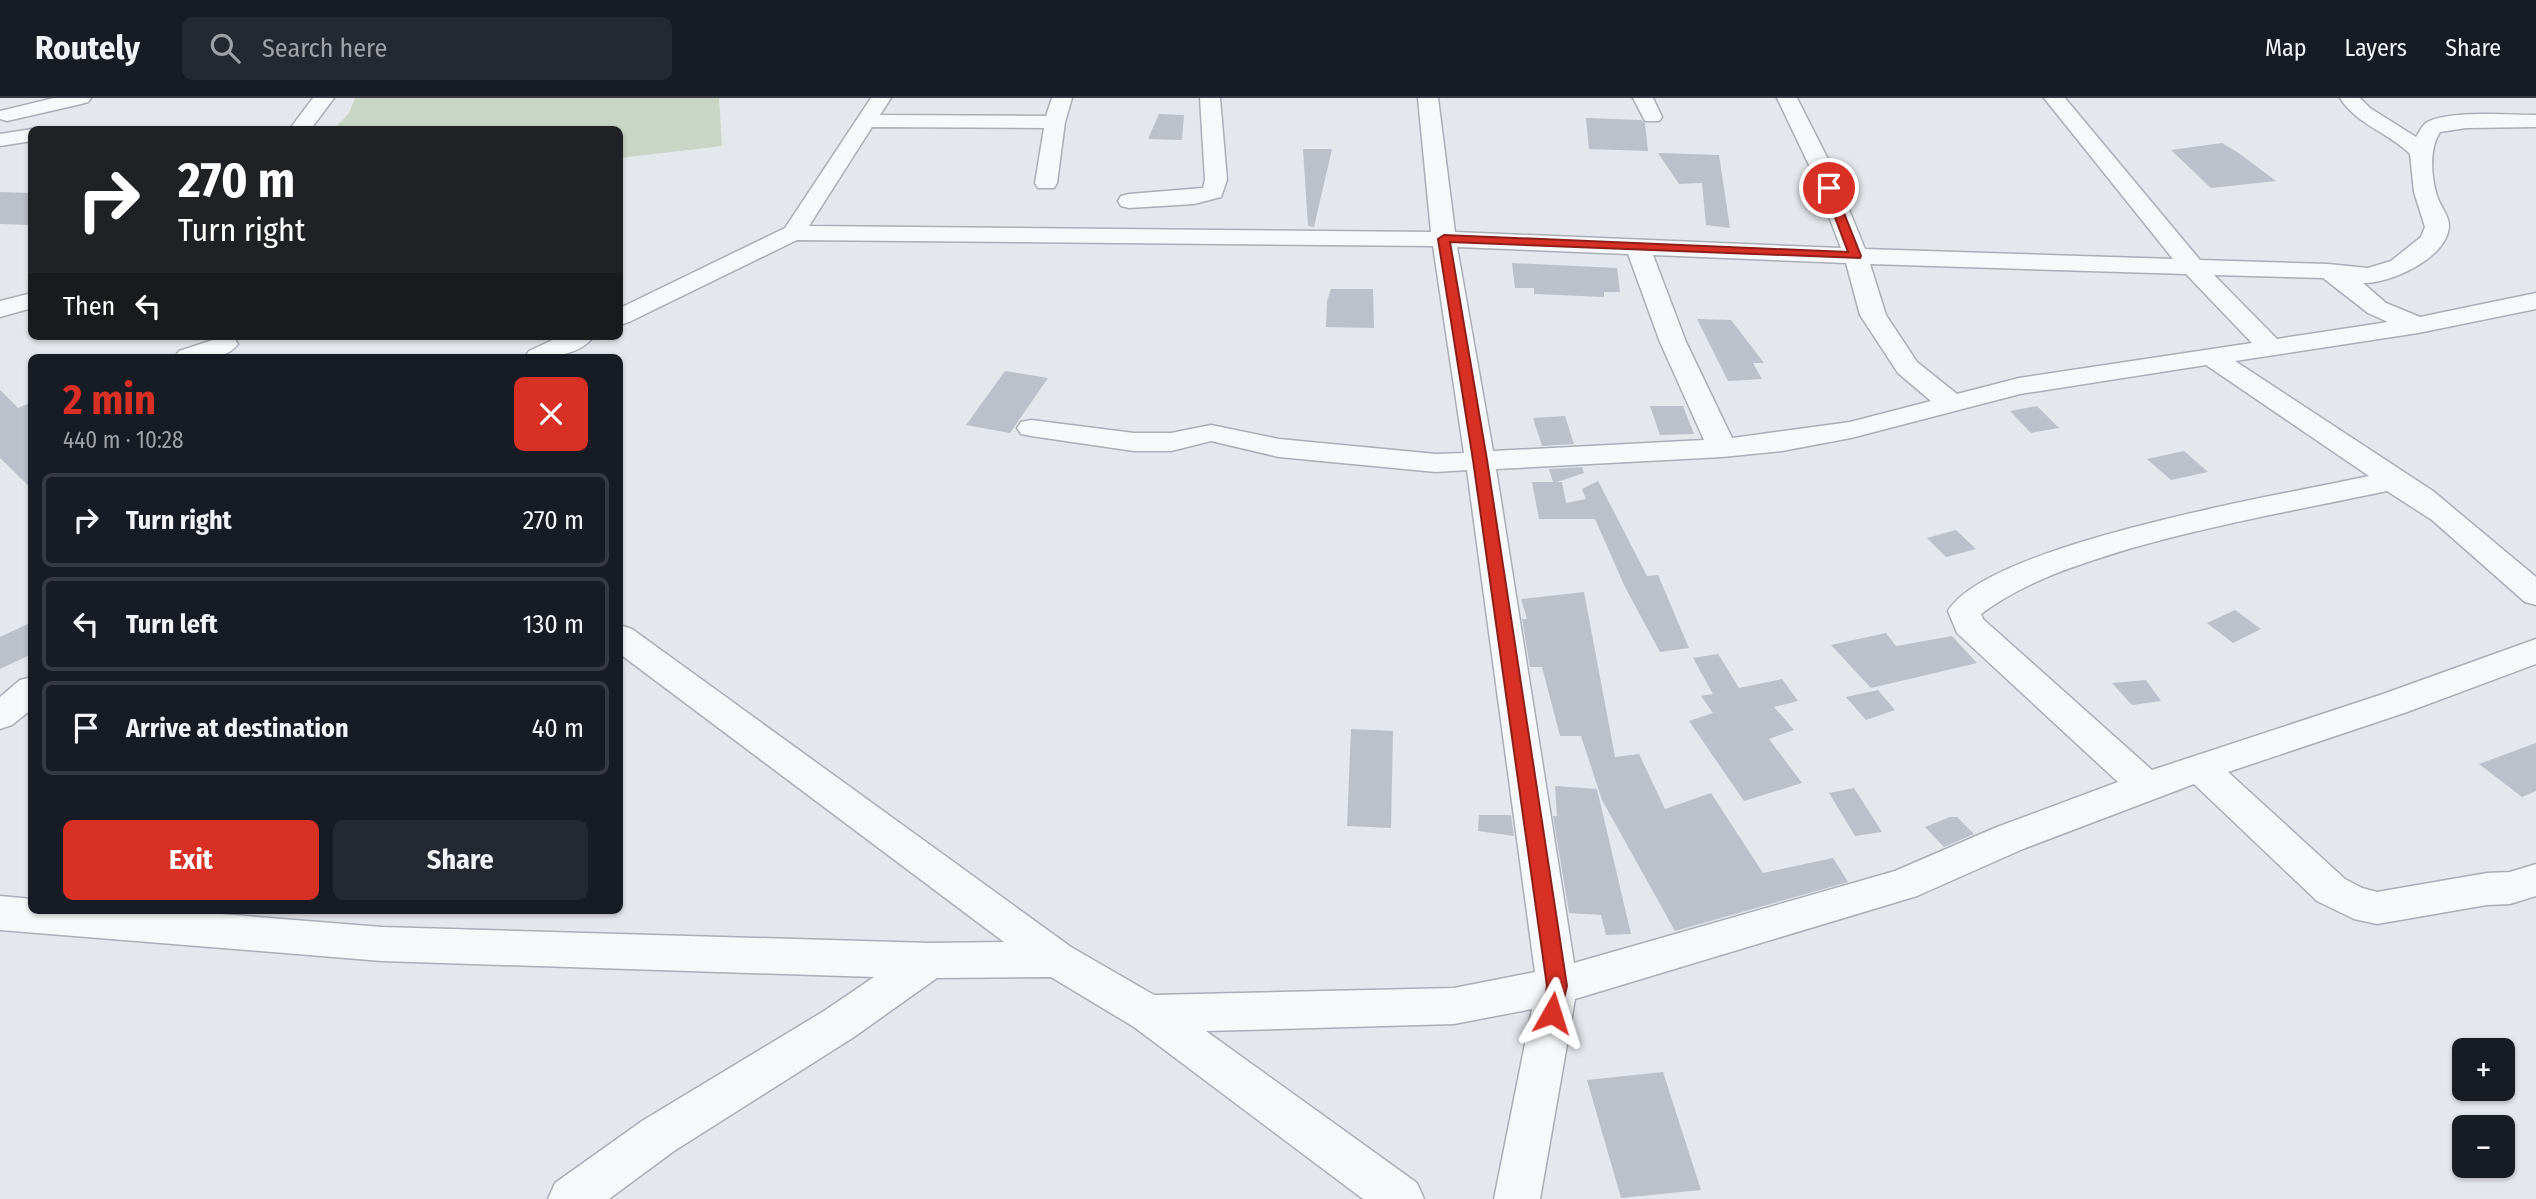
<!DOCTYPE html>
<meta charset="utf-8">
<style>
:root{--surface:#171b24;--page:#242831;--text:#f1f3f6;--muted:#9ea1a6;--line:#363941;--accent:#d93025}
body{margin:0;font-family:"Fira Sans Condensed",sans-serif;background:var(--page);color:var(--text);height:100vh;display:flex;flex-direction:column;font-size:26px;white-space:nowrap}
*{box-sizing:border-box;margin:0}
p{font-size:23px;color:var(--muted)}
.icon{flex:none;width:38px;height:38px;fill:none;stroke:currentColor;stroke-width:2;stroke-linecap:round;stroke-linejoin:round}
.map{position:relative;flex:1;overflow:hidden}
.panel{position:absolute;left:28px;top:256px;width:595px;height:560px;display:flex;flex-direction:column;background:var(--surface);border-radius:10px;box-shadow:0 2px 5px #0004}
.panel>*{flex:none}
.banner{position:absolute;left:28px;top:28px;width:595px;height:214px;border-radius:10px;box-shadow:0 2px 5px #0004;background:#202124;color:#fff;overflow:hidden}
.fabs{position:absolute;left:2452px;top:940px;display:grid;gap:14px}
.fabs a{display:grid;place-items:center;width:63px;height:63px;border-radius:10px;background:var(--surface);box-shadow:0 2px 5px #0004;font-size:35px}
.pin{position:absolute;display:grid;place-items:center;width:60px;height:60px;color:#fff;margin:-30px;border:4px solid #fff;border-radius:50%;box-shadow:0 2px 7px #0007}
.me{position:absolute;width:77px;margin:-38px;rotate:6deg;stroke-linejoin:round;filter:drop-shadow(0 0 5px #0008)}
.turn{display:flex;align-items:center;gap:24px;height:147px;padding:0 35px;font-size:32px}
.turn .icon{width:91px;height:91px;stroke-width:2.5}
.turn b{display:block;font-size:49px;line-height:60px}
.then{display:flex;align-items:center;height:66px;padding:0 35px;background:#0003;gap:14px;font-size:26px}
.round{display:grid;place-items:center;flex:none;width:74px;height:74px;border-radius:10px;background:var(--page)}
.head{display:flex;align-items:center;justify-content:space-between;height:119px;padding:0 35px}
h1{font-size:42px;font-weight:700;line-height:52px;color:var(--accent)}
.action{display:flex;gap:14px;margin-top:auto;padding:14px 35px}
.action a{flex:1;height:80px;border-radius:10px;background:var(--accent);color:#fff;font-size:28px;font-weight:700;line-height:80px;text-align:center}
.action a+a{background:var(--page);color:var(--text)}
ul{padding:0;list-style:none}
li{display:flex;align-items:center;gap:21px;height:94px;margin:0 14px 10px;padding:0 21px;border:4px solid var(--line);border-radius:10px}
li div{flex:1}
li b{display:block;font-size:26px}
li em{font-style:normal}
header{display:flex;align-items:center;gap:42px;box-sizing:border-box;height:98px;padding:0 35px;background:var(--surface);border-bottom:2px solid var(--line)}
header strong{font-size:33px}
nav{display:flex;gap:38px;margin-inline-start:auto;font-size:24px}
.search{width:490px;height:63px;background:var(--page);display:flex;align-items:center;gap:18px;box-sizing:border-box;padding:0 24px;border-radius:10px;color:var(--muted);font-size:26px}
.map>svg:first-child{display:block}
.green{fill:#c9d6c5}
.building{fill:#bbc0ca}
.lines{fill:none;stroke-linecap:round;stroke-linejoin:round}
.minor-casing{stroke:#a9aeb7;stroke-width:3}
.minor{fill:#f7f8fa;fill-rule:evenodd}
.route{fill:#d93025;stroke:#8d1f18;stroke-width:2}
</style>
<header>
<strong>Routely</strong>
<div class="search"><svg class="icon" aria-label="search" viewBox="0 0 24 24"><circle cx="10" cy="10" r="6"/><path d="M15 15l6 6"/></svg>Search here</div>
<nav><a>Map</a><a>Layers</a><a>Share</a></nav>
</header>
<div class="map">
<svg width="2536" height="1101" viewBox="0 0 2536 1101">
<rect width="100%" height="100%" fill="#e4e7ec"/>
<path class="green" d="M355 0H719L722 48 620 60V32L334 31 349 15Z"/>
<path class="building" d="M1159 16 1184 17 1182 42 1148 41Z
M1586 20 1641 22 1645 25 1648 53 1589 51Z
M2222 45 2240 56 2276 83 2211 90 2171 52Z
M1303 51H1332L1314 129 1308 128Z
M1658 55 1719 57 1730 130 1706 127 1702 85 1679 86Z
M0 94 32 95V127L0 126Z
M1512 165 1617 170 1620 194H1604V199L1534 196V190H1515Z
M1331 191H1373L1374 230 1326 229 1327 203Z
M1697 221 1731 222 1764 265H1753L1762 281 1728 283Z
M1005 273 1048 280 1010 335 966 327Z
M0 292 18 310 32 304V391L0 360Z
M1650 308H1683L1694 336 1660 337Z
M2037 308 2059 330 2031 335 2010 313Z
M1565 318 1574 346 1542 348 1533 320Z
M2184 353 2208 374 2171 382 2147 361Z
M1582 369 1584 375 1557 384H1562L1566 405 1586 401 1582 391 1598 383 1647 478 1658 477 1689 550 1660 554 1625 489 1595 421H1539L1532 384H1553L1549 371Z
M1956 432 1976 451 1946 459 1927 440Z
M1584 494 1615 659 1639 656 1665 711 1711 695 1763 775 1833 760 1848 784 1675 833 1602 702 1581 638H1560L1542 569H1530L1522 521H1527L1521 501Z
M2235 512 2261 531 2233 545 2207 525Z
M32 524V556L0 571V539Z
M1886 535 1896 548 1952 538 1977 565 1871 590 1831 547Z
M1718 556 1739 590 1782 581 1798 603 1774 609 1794 632 1769 641 1802 685 1744 703 1689 623 1713 615 1701 598 1713 596 1693 560Z
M2146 582 2161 603 2132 607 2112 585Z
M1878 592 1895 612 1866 622 1846 599Z
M1351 631 1393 633 1391 730 1347 728Z
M2536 645V693L2522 699 2479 666Z
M1555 688 1597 691 1631 836 1606 837 1601 817 1569 815 1553 718H1557Z
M1854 690 1882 734 1855 738 1829 695Z
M1479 717H1511L1514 738 1478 733Z
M1950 719H1957L1974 736 1944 749 1925 729Z
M1663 974 1701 1092 1621 1100 1587 982Z"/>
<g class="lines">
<g class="minor-casing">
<path id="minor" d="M54 0H91L88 4 81 6 7 23 0 21V13Z
M313 0H334L310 32H289Z
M871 0H891L880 17 1046 18 1052 0H1072L1065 24 1057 85 1054 90H1038L1035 85 1044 30 872 29 809 128 1431 134 1418 0H1438L1455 134 1841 150 1809 67 1777 0H1797L1831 67 1865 151 2173 161 2044 0H2065L2200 162 2328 166 2368 170 2391 163 2421 139 2425 129 2414 94 2410 56C2388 34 2357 27 2340 0H2360L2370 10 2416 39C2419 34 2422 28 2426 25 2445 12 2511 17 2536 17V29L2466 30 2440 34C2429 51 2431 78 2437 98 2440 108 2449 117 2449 128 2448 160 2389 186 2363 185L2386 205 2420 219 2536 195V211L2418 235 2235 263 2433 393 2536 479V507L2525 504 2432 422 2387 393C2302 411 2216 426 2132 450 2079 466 2025 483 1981 516L1983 521 2152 672 2383 596 2536 541V566L2407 614 2228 674 2345 781 2362 790 2377 794 2487 775 2510 774 2536 766V798L2510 806 2487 807 2377 826 2354 821 2317 803 2194 686 2023 751 1917 798 1575 901 1540 1101H1494L1532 911 1454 926 1206 933 1417 1085 1424 1101H1363L1134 929 1051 879 937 880 854 939 674 1053 609 1101H548L555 1085 642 1023 824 913 874 879 382 863 0 832V798L32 801V812H171L382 829 930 845 1004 844 620 556V527L632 531 1071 849 1154 897 1454 890 1535 874 1467 372 1436 374 1279 359 1211 343 1171 353H1134L1031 338 1021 336 1017 330 1021 324 1031 322 1134 335H1171L1211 327 1279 341 1436 356 1464 355 1433 148 797 142 629 224 620 227V210L785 130ZM1457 149 1628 156 1660 244 1704 342 1493 353ZM1653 157 1846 165 1860 217 1898 275 1931 303 1850 324 1732 340 1686 244ZM1870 166 2186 176 2252 245 2019 280 1957 296 1917 264 1886 217ZM2214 177 2323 180 2368 215 2388 224 2277 241ZM2206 267 2369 378C2287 396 1989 445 1948 513L1957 535 2118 684 1997 729 1895 773 1574 865 1496 371 1722 359 1782 353 1851 340 2020 296Z
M1200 0H1220L1227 82 1221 99 1194 106 1129 110 1121 108 1118 103 1121 98 1129 96 1203 90 1205 82Z
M1633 0H1653L1662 19 1659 23H1645Z
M32 31 35 32H32V43L0 48V36Z
M32 195V210L0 219V203Z
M225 238 234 240 238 246C226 264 194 259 175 259L179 253Z
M561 238H594C579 259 548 259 525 259L529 253Z
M32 579V611L12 627 0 631V599L20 582Z"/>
</g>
<use href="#minor" class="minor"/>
</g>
<path class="route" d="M1829 87 1834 90 1861 158 1860 160 1450 144 1487 362 1567 888 1559 921 1552 924 1545 921 1542 915 1547 888 1473 362 1438 141 1444 137 1848 154 1824 90Z"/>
</svg>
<div class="fabs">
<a>+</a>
<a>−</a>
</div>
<div class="pin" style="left:1829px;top:90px;background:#d93025"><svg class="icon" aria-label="arrive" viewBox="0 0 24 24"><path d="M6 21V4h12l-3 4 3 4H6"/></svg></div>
<svg class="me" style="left:1552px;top:915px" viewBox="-20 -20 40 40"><path d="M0-17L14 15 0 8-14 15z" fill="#d93025" stroke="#fff" stroke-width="4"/></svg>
<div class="banner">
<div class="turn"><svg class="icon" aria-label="right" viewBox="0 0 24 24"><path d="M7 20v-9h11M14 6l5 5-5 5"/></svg><div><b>270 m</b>Turn right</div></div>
<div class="then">Then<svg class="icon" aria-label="left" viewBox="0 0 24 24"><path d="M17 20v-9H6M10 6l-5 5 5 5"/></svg></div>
</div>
<section class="panel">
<div class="head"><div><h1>2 min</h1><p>440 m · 10:28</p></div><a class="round" style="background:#d93025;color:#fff"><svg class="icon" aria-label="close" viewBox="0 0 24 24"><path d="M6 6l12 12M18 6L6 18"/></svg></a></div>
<ul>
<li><svg class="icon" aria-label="right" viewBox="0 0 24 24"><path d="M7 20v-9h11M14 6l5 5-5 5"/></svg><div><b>Turn right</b></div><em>270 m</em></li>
<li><svg class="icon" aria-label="left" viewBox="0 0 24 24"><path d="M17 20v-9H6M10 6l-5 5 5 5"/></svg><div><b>Turn left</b></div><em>130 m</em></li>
<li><svg class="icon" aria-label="arrive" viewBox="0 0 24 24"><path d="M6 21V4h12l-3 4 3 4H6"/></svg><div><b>Arrive at destination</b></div><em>40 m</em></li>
</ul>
<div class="action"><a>Exit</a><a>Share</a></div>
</section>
</div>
